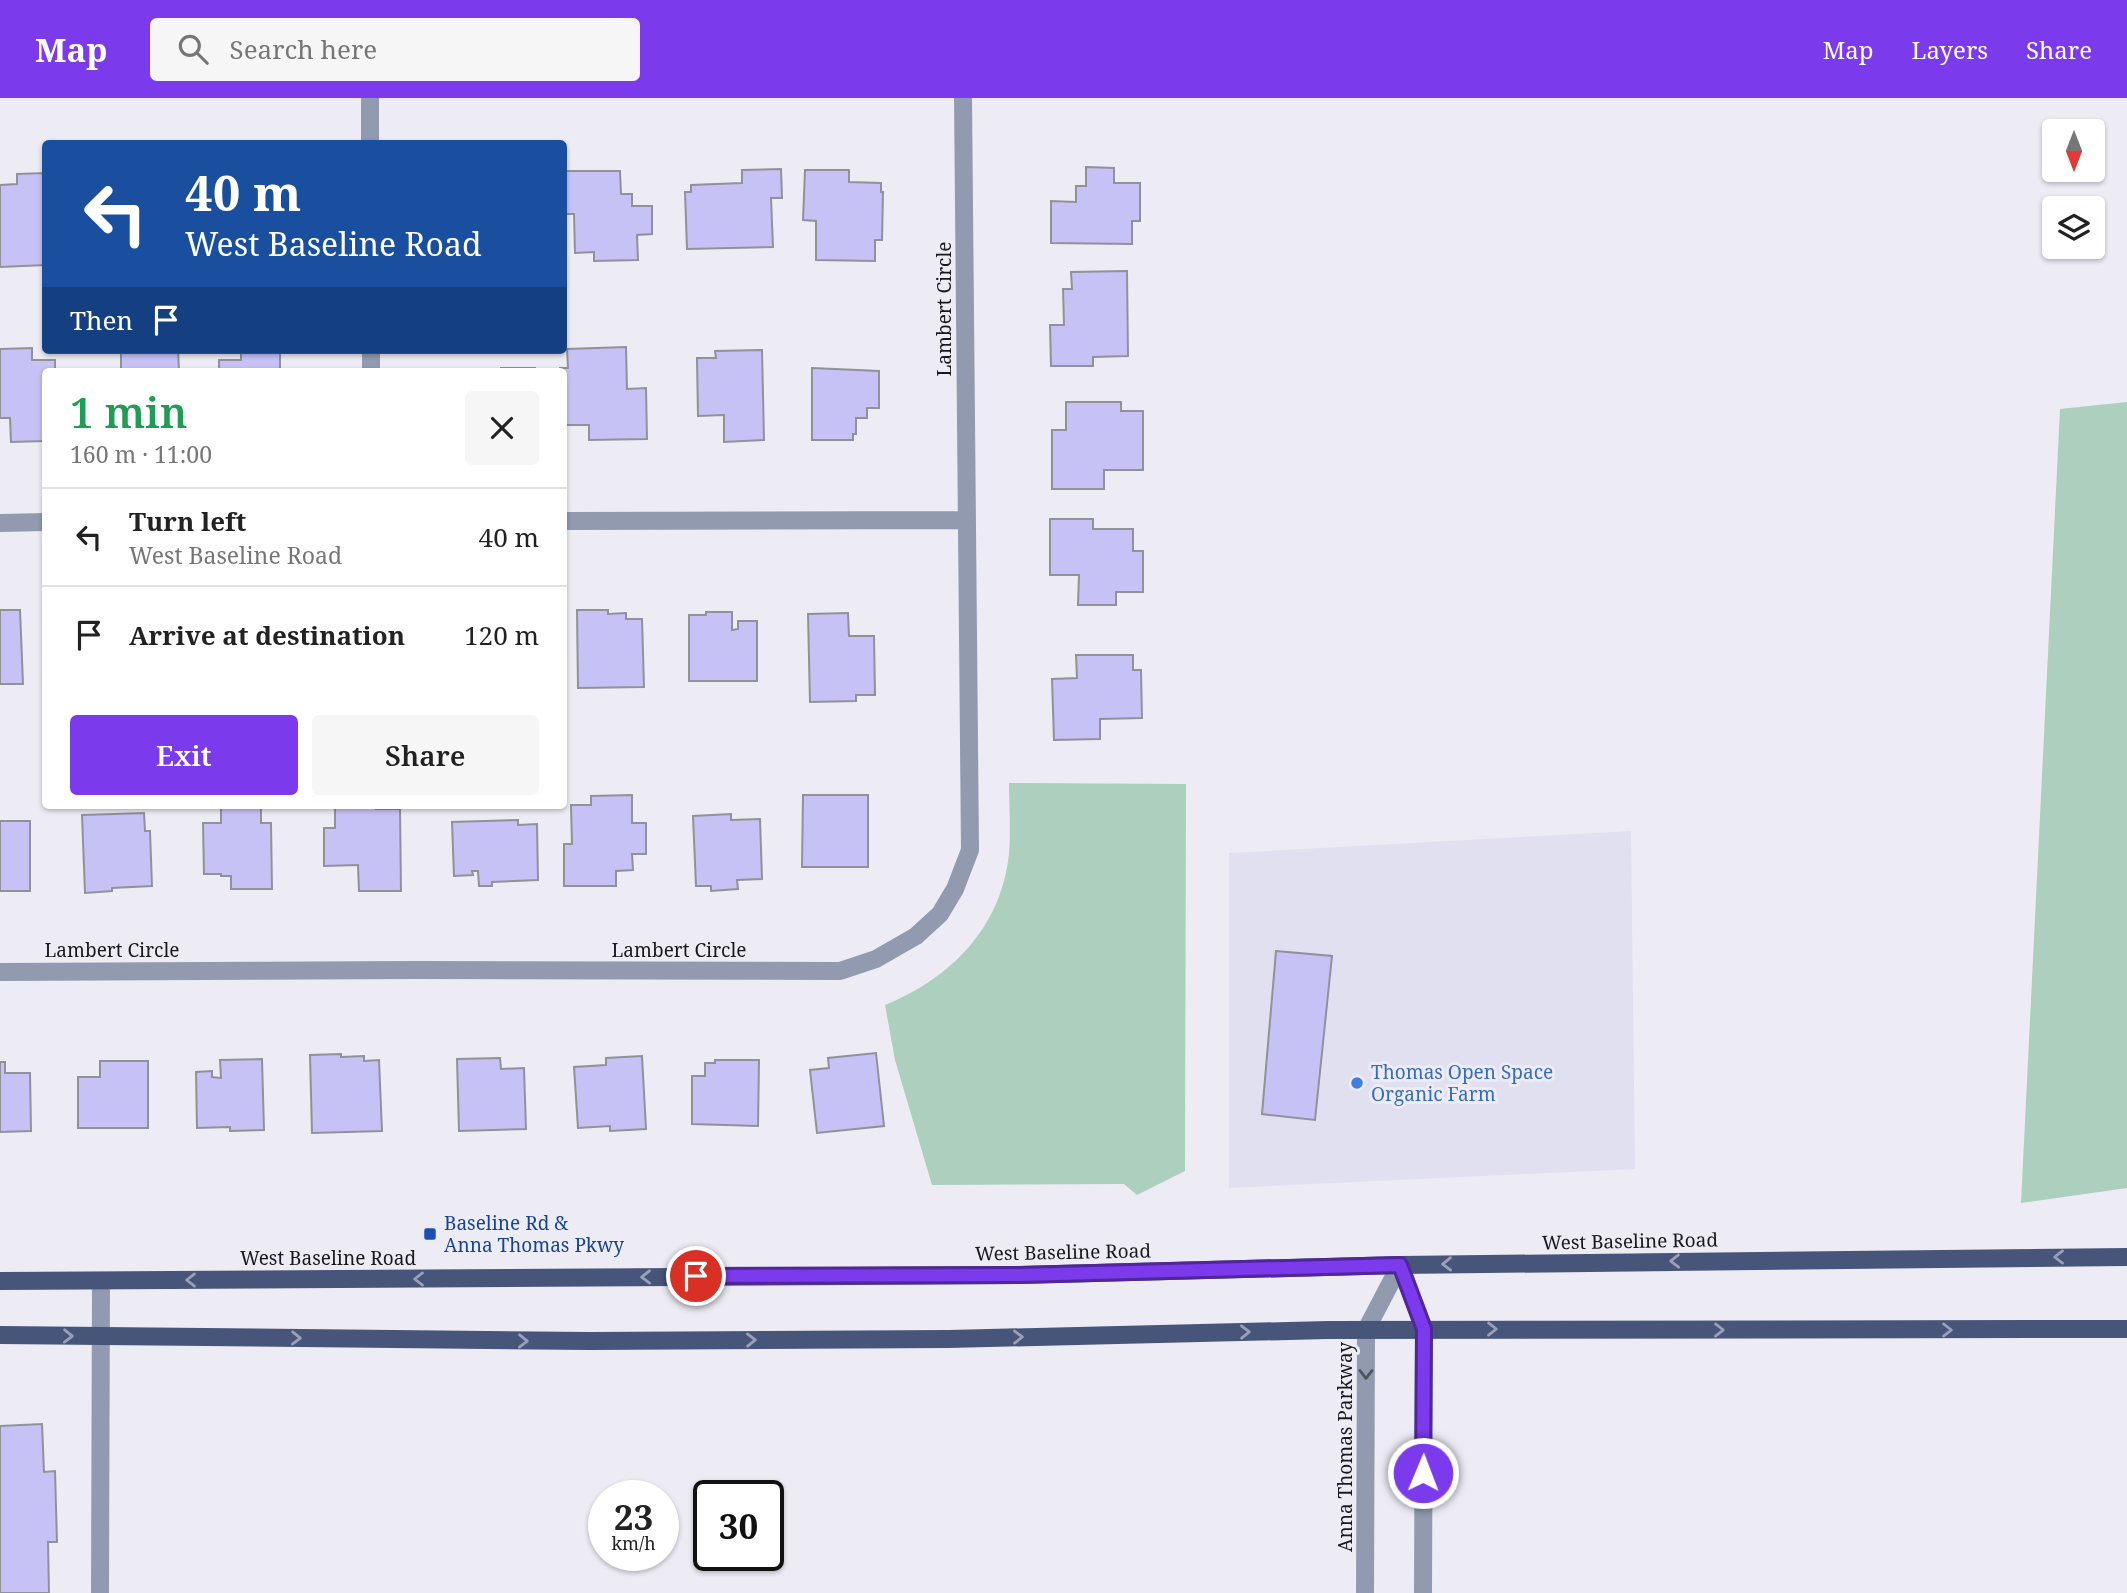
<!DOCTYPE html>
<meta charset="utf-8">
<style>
:root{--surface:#fff;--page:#f6f6f6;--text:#222;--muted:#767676;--line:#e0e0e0;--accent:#7c3aed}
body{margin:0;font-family:"Noto Serif",serif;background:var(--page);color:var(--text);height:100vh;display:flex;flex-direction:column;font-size:26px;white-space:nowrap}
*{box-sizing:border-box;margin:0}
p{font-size:23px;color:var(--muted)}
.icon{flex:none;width:38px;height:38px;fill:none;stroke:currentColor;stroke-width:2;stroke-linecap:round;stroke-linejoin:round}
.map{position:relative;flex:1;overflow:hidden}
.panel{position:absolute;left:42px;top:270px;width:525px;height:441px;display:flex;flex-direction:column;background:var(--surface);border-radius:7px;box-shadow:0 2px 5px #0004}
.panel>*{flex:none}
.guide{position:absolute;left:42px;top:42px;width:525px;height:214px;border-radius:7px;box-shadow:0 2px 5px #0004;background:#1a4fa0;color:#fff;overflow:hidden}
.needle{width:46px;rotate:180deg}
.tools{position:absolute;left:2042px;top:21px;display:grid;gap:14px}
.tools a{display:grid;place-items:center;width:63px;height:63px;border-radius:7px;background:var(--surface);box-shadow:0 2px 5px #0004;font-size:35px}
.speed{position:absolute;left:588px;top:1382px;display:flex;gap:14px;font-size:35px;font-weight:700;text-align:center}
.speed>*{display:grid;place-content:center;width:91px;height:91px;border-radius:50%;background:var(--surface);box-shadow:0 2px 5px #0004;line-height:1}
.speed small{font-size:18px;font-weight:400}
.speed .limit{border:4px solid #111;border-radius:10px;background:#fff;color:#111}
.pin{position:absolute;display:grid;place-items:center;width:60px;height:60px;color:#fff;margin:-30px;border:4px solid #fff;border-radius:50%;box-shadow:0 2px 7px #0007}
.me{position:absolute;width:77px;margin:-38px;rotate:1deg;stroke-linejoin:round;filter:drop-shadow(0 0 5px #0008)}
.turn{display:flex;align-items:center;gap:24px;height:147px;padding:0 28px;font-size:32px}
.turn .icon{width:91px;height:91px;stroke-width:2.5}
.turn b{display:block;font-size:49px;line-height:60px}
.then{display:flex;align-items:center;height:66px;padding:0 28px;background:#0003;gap:14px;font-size:26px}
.round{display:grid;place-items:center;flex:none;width:74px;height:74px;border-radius:7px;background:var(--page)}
.headline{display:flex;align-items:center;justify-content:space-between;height:119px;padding:0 28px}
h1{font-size:42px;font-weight:600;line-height:52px;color:#1e9e55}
.primary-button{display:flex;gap:14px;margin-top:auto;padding:14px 28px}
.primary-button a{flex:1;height:80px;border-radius:7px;background:var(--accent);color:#fff;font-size:28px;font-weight:600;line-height:80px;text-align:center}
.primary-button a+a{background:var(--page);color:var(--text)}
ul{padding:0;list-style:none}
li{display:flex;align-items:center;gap:21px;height:98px;padding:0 28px;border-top:2px solid var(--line)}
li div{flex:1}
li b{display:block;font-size:26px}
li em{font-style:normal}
header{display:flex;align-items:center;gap:42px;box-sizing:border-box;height:98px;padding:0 35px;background:var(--accent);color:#fff}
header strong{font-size:33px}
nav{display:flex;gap:38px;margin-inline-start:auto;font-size:24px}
.search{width:490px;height:63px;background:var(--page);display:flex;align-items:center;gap:18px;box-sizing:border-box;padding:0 24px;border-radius:7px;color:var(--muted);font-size:26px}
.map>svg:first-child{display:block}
.built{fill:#e1e0f0}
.green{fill:#adcfbd}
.building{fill:#c6c2f6;stroke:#919199;stroke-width:2}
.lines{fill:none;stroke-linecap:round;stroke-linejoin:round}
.minor{stroke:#919aaf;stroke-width:18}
.major{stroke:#48557a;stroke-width:18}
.oneway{stroke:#9aa0b8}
.oneway2{stroke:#4f535e}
.route-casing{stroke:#51269a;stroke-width:18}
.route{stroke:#7c3aed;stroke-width:12}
.shop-dot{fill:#3f7fe0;stroke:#edecf5;stroke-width:2.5}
.transit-dot{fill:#1a4fb4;stroke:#edecf5;stroke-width:2.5}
.labels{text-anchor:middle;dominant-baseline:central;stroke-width:6;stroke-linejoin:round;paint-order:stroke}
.street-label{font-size:19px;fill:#19191c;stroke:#edecf5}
.shop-label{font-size:19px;fill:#366cbe;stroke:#edecf5;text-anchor:start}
.transit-label{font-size:19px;fill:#164399;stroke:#edecf5;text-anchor:start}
</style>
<header>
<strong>Map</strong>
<div class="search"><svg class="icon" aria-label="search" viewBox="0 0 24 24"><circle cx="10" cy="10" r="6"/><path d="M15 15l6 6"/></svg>Search here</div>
<nav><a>Map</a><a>Layers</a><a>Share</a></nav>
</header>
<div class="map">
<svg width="2127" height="1495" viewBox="0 0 2127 1495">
<rect width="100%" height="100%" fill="#edecf5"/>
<path class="built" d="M1631 733 1635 1071 1229 1090V755Z"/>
<path class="green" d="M2127 304V1090L2021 1105 2060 311Z
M1009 685 1186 686 1185 1073 1137 1097 1124 1086 932 1087 895 962 885 907C951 880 1001 830 1009 756 1011 733 1009 708 1009 685Z"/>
<path class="building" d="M1086 69 1114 70V85H1140V123H1132V146L1051 145V103L1076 104V88H1086Z
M781 71 782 100H771L773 149 687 151 685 94H691V87L742 85V72Z
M805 72H849V84L881 85V94H883L882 142H875V163L816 162V123L803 122Z
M564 73H620L621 96H632V108H652V136L637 137 638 162 594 163V154L575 155 574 116H564Z
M46 75V167L0 169V87L17 86V76Z
M1127 173 1128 258 1093 259V268H1051L1050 227H1064L1063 191H1072L1071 174Z
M626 249 627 291 646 290 647 341 589 342V327H564V273H560V270H568L567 251Z
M32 250V262H55V273H46V343L11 344 10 320H0V251Z
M178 252 179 272 186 273H121V253Z
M241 252H280V273H219V262H241Z
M762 252 764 342 724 344V317L698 318 697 260H716L715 253Z
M501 270H535V273H501Z
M812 270 879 273V310H867V320H856V336H853V342H812Z
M1066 304H1121V313H1143V372H1104V391H1052V332H1066Z
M1050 421H1093V431H1133V453H1143V494H1116V507H1078L1079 477H1050Z
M0 512H20L23 586H0Z
M577 512H608V516L626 515V521H642L644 589 578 590Z
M706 514H732V532L738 531V523H757V583H689V517H706Z
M848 515 849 538H874L875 597H856V603L810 604 808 516Z
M1076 557H1133V572H1141L1142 620 1100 621V641L1054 642 1052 581 1077 580Z
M632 697V725H646V756H632L633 772 616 773V788H564V746H572L571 707H591V698Z
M803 697H868V769H802Z
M221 707H261V725H271L272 791H231V778H221V776H204L203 725H221Z
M335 707H376V711H400L401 793H359L358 767 324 768V730H335Z
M144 715 145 733H150L152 788 112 790V793L85 795 82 717Z
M731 716V722L760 721 762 781 737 782 738 791 711 793V788H696L693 718Z
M518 722V727L537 726 538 782 492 784V788H479L478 773H472L473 777 454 778 452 724Z
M0 723H30V793H0Z
M1276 853 1332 858 1315 1022 1262 1016Z
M876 955 884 1028 817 1035 810 972 829 970 828 960Z
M341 956V959L364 958V963L379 962 382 1033 312 1035 310 957Z
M642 958 646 1031 610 1033V1028L578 1030 574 969 606 967V960Z
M500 960 501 971 524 970 526 1031 459 1033 457 961Z
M262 961 264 1032 230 1033V1029L197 1030 196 974 212 973V979L221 980 220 962Z
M715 962H759L758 1028 692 1026V978H705V965H715Z
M100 963H148V1030H78V979H100Z
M0 964H5V975H30L31 1033 0 1034Z
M42 1326 44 1374 55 1373 57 1444H48L49 1495H0V1328Z"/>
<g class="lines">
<path class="minor" d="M370 0V46
M371 252V273
M564 423 966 422
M0 425 46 424
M0 874 417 872 840 873 876 861 916 838 940 816 955 791 970 752 963 0
M1400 1167 1424 1231 1423 1495
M100 1495 101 1183
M1365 1495 1366 1232 1400 1167"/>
<path class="major" d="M0 1183 1019 1177 1400 1167 2127 1159
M0 1237 590 1243 949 1241 1328 1232 2127 1231"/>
</g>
<defs><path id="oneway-chevron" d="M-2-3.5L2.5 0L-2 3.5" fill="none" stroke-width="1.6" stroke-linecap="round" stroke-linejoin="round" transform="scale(1.75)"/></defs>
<g class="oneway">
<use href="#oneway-chevron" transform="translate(2059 1159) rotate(180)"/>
<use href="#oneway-chevron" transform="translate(1675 1163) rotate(179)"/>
<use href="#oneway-chevron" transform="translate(1447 1166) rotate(179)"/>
<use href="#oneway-chevron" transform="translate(646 1179) rotate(179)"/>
<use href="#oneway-chevron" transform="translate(419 1181) rotate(180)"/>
<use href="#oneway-chevron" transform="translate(191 1182) rotate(180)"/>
<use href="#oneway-chevron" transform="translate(1492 1231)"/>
<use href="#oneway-chevron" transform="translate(1719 1232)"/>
<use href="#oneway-chevron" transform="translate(1947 1232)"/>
<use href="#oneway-chevron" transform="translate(1245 1234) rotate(-1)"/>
<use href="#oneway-chevron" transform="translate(68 1238) rotate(1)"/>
<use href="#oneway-chevron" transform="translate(1018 1239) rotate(-1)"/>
<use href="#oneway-chevron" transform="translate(296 1240) rotate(1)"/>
<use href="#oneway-chevron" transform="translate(751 1242) rotate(-1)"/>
<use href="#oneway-chevron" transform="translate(523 1243) rotate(1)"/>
</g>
<use class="oneway2" href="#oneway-chevron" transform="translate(1366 1276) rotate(90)"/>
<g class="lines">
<g class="route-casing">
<path id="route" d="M696 1178 1019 1177 1400 1167 1424 1231 1423 1375"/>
</g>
<use href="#route" class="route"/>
</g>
<circle class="shop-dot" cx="1357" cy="985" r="7"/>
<rect class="transit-dot" x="423" y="1129" width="14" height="14" rx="3.5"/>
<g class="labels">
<g class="street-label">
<text transform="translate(944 211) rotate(-90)">Lambert Circle</text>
<text x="112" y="852">Lambert Circle</text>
<text x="679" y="852">Lambert Circle</text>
<text transform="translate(1630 1143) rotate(-1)">West Baseline Road</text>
<text transform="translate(1063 1154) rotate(-1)">West Baseline Road</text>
<text x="328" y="1160">West Baseline Road</text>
<text transform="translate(1345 1349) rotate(-90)">Anna Thomas Parkway</text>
</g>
<g class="shop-label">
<text x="1371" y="974">Thomas Open Space<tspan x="1371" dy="22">Organic Farm</tspan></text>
</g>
<g class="transit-label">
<text x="444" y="1125">Baseline Rd &amp;<tspan x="444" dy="22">Anna Thomas Pkwy</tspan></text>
</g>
</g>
</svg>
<div class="tools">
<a><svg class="needle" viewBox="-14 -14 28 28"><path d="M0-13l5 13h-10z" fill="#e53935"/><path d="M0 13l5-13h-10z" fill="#767676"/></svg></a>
<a><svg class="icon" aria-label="layers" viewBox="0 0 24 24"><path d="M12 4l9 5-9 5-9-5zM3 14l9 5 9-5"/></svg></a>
</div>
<div class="speed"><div>23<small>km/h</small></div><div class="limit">30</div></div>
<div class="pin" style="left:696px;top:1178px;background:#d93025"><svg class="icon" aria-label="arrive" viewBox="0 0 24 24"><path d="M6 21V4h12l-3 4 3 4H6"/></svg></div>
<svg class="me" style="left:1423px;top:1375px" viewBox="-20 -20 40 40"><circle r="17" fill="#7c3aed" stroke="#fff" stroke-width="3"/><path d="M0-11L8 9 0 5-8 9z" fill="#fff"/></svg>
<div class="guide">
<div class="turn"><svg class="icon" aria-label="left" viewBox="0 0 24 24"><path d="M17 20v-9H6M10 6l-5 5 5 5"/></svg><div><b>40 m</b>West Baseline Road</div></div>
<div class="then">Then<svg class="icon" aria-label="arrive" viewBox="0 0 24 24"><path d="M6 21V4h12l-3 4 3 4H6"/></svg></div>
</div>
<section class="panel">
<div class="headline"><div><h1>1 min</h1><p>160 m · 11:00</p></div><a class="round"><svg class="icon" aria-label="close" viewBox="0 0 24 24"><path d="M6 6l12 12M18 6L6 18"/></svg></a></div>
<ul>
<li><svg class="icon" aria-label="left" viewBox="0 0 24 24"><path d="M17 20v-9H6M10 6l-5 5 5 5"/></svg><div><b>Turn left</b><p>West Baseline Road</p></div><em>40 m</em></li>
<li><svg class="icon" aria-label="arrive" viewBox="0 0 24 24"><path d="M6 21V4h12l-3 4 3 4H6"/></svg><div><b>Arrive at destination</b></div><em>120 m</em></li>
</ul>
<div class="primary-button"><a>Exit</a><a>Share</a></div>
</section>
</div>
